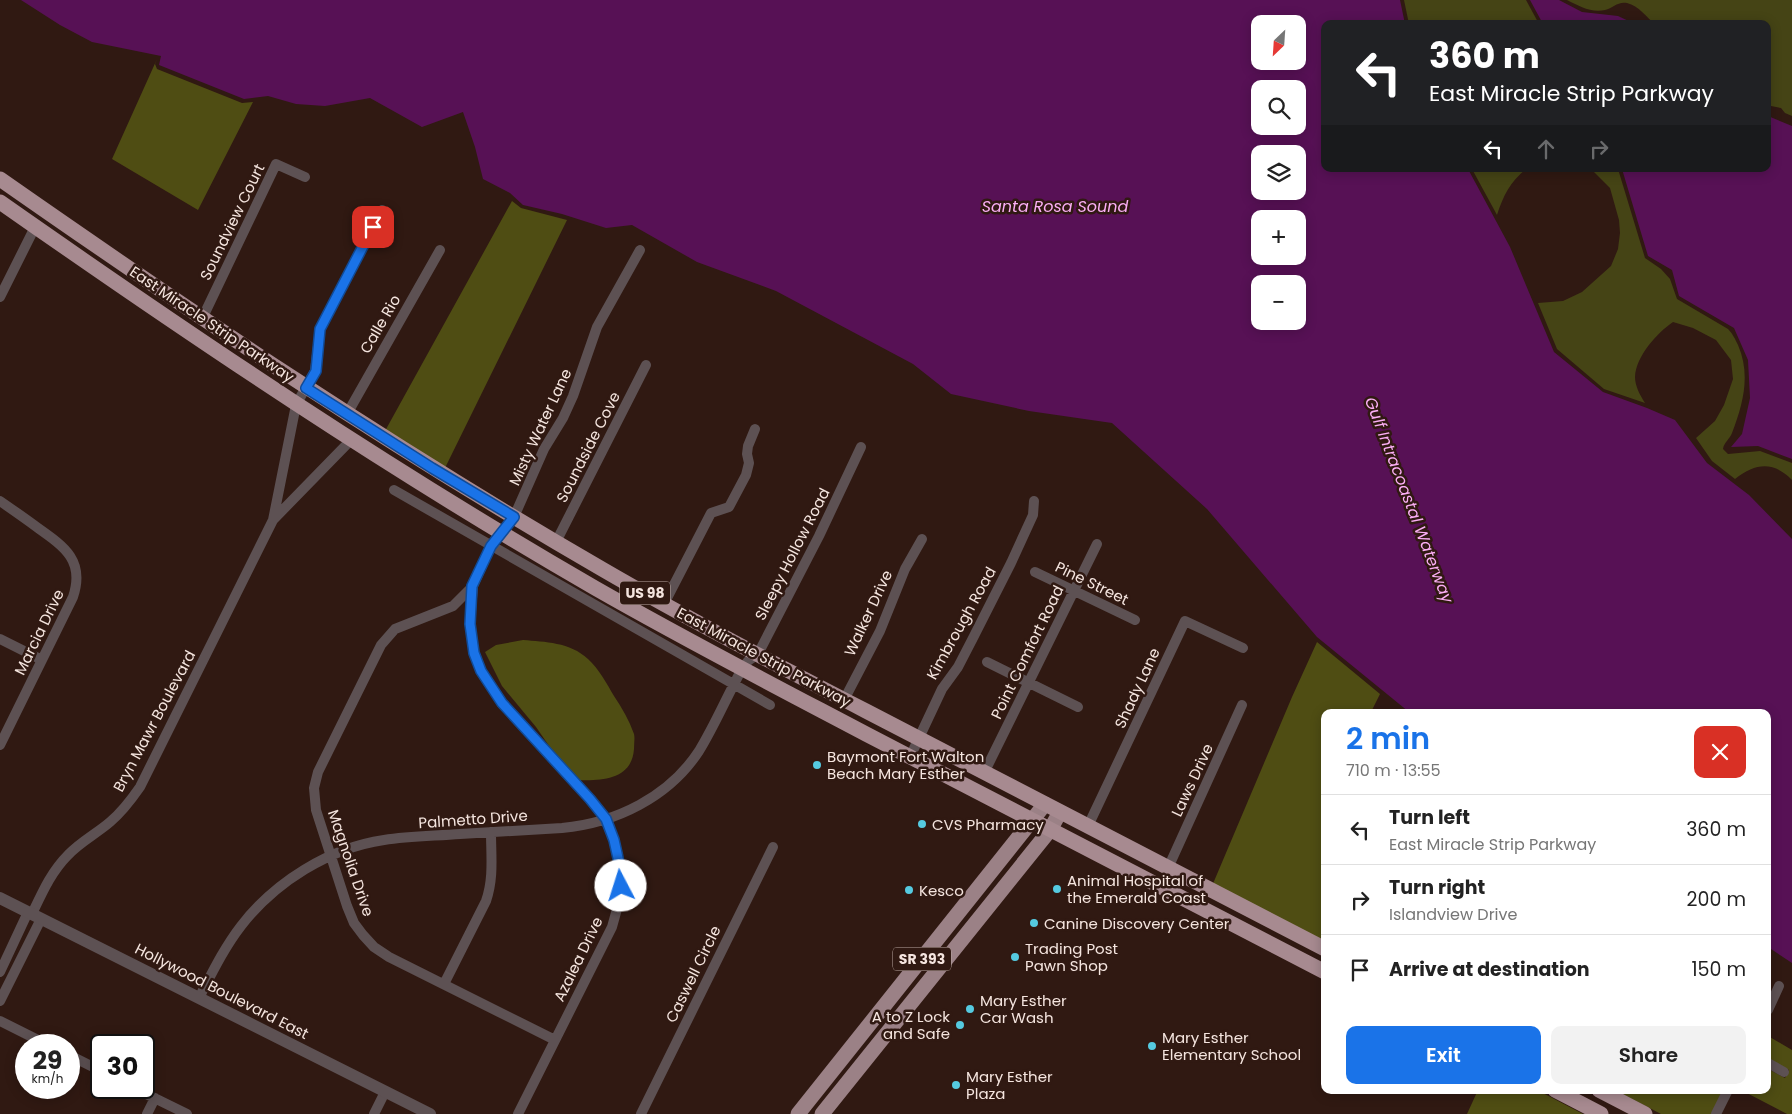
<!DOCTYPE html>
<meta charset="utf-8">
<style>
:root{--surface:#fff;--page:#f2f2f2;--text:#222;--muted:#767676;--line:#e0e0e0;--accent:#1a73e8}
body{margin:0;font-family:Poppins,sans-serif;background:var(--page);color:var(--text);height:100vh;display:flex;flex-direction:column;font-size:19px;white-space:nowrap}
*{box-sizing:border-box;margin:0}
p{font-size:16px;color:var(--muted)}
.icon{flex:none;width:28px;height:28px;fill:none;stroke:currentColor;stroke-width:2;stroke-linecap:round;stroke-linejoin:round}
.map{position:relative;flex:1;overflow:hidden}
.panel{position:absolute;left:1321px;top:709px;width:450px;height:385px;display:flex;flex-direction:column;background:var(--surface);border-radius:10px;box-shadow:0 2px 12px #0003}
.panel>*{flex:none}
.banner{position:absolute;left:1321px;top:20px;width:450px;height:152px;border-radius:10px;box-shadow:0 2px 12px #0003;background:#202124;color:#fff;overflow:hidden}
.needle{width:32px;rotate:205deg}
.tools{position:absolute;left:1251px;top:15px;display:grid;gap:10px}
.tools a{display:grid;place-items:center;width:55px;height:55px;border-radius:10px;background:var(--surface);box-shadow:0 2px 12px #0003;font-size:25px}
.speed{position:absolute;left:15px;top:1034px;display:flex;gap:10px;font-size:25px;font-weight:700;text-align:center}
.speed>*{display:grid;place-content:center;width:65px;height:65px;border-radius:50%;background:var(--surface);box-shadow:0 2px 12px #0003;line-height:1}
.speed small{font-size:12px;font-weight:400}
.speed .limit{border:2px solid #111;border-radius:8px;background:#fff;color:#111}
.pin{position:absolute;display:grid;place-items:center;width:42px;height:42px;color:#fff;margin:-21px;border-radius:10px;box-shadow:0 2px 8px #0006}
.me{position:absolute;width:55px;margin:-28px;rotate:355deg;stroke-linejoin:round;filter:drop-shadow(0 0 4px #0008)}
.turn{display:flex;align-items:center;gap:18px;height:105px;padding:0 25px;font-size:22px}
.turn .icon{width:65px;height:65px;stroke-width:2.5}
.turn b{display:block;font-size:35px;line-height:42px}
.lanes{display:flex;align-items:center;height:48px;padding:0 25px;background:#0003;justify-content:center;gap:25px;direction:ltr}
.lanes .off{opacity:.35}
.round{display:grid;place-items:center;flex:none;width:52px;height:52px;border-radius:10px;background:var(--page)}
.headline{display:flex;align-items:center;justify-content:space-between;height:85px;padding:0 25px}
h1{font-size:30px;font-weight:600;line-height:38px;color:var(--accent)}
.cta{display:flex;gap:10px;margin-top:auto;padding:10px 25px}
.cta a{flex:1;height:58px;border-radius:10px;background:var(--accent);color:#fff;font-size:20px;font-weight:600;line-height:58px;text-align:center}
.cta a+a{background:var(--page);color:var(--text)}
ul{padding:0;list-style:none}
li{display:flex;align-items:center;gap:15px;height:70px;padding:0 25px;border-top:1px solid var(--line)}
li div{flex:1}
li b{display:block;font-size:19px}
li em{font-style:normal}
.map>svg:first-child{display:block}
.green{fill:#454415}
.forest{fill:#4f4d13}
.water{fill:#571155;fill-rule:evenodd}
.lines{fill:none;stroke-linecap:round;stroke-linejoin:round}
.minor{stroke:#5d5153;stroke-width:10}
.tertiary{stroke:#5d5153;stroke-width:12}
.primary{stroke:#9b8186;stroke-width:15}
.trunk{stroke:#a78a90;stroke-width:15}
.route-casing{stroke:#114b97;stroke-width:12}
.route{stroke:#1a73e8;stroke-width:9}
.poi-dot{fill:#55cae0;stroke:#301912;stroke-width:2}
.labels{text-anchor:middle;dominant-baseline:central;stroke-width:5;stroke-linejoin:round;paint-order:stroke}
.shield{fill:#301912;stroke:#baa8a2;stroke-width:1}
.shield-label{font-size:14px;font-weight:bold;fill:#f5e5df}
.street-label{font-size:15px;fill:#f5e5df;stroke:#301912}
.poi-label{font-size:15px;fill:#f5e5df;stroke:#301912;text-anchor:start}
.water-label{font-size:16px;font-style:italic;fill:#fbaef5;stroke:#301912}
</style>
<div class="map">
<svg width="1792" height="1114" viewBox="0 0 1792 1114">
<rect width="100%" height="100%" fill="#301912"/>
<path class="green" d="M1404 0H1526L1539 24H1409Z
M1567 0H1792V116L1785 113 1781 108 1771 106 1768 108V24H1655C1646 17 1639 6 1627 3 1618 1 1613 8 1605 10 1591 13 1579 6 1567 0Z
M1472 169H1526C1510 182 1503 196 1497 215Z
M1591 169H1618L1645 258 1661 269 1670 279 1677 299 1728 329C1733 334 1735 339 1738 345 1751 375 1743 404 1732 433 1730 439 1724 442 1723 449L1728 454 1760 451 1792 463V480C1773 461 1756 463 1735 479L1712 461 1696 438 1715 421 1724 405 1733 379 1731 360 1716 340 1693 328 1673 322C1657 333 1636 356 1635 377 1635 386 1640 395 1645 403L1604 389 1557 349 1538 303 1563 301 1582 292 1611 266 1618 249 1620 233 1619 220 1610 188Z"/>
<path class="forest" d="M157 59 155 64 157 69 242 103 253 102 198 210 112 159Z
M512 201 521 208 567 220 445 468 385 431Z
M523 640C545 642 570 642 588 659 599 669 607 684 614 696 622 708 629 720 634 734 635 738 634 744 634 749 632 779 603 781 578 780L556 756 536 727 502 686 485 652 496 645Z
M1317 642 1380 694 1371 712H1325V944L1212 886 1292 697Z
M1768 1036 1792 1050V1114H1787L1741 1090H1768V1069L1785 1078 1789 1070 1768 1058Z
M1478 1090H1537L1583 1114H1467Z
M1615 1090H1724L1712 1114H1661Z"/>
<path class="water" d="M21 0H1400L1405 24H1325V169H1468L1510 247 1554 352 1603 392 1647 408 1675 420 1707 463 1749 495 1792 539V963L1768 947V712H1409L1317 637 1207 509 1112 423 1029 411 951 394 913 364 776 291 697 262 632 225 606 228 562 214 523 205 510 193 483 179 475 147 463 112 422 127 370 98 325 106 296 104 268 96 244 99 159 65 161 56 92 42 60 25ZM1260 24H1298V61H1260ZM1260 89H1298V126H1260ZM1260 154H1298V191H1260ZM1260 219H1298V256H1260ZM1260 284H1298V321H1260Z
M1530 0H1559L1582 12 1618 16 1635 24H1543Z
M1768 116 1792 126V459L1758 446 1731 447 1742 434 1750 398 1748 360 1734 328 1679 296 1672 270 1648 256 1622 169H1768Z"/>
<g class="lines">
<path class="minor" d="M0 297 35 227
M202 319 276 164 305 177
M347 414 440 250
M394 490 770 705
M0 501C13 510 26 519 38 528 65 547 85 561 73 597L0 745
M273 520 351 440
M556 542 646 365
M1035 572 1135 620
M473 586 453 606 395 629 381 645 318 772 314 788 316 810 347 906 354 923 363 935 374 947 389 957 555 1040
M664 604 711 513 729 507 746 475 749 463 747 454 748 446 755 429
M0 639 42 660
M987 662 1078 707
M844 700 880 631 905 569 922 539
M910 757 942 689 958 667 973 638 1011 563 1033 515 1034 501
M984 773 1097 544
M1088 826 1185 621 1243 648
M1168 868 1242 705
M32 914C42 893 51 872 68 855 80 842 96 834 110 822 122 812 131 800 140 787L273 520 296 405 315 371 320 329 382 210
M0 972 28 912
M444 984 486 901C494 878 491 856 491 832
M199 998C212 973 224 948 241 926 275 882 329 848 384 840 409 836 435 836 460 834 494 832 528 830 562 828 616 823 669 797 699 751 715 725 727 696 742 669L748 661 758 654 819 536 861 447
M0 1001 41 919
M1768 1010 1779 986
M0 1021 48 1045
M69 1055 101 1071
M1768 1063 1784 1072
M134 1088 187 1114
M147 1114 155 1098
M374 1114 385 1092
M518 1114 612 927 617 909 621 886 620 867 614 840 605 819 590 799 502 703 481 671 474 653 470 624 473 586 491 546 514 517 544 449 563 418 573 396 597 327 640 250
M641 1114 773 847
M1716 1114 1728 1090"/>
<path class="tertiary" d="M0 898 430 1114"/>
<path class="primary" d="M798 1114 1045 804
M822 1114 1050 830 1060 812"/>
<path class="trunk" d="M0 179C196 316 394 449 602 569 688 619 777 665 866 711 1019 791 1172 870 1325 949
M0 202C194 338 390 470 595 588 684 639 775 686 866 734 1019 814 1172 893 1325 972
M1555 1090 1601 1114
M1599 1090 1645 1114"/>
</g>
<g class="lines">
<g class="route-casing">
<path id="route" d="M373 227 320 329 316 371 306 388 432 468 514 517 491 546 472 586 470 624 474 653 481 671 502 703 590 799 606 819 614 840 620 867 621 886"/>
</g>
<use href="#route" class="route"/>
</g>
<g class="poi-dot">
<circle cx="817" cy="765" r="5"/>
<circle cx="922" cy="824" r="5"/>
<circle cx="1057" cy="889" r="5"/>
<circle cx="909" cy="890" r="5"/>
<circle cx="1034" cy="923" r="5"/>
<circle cx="1015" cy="957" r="5"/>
<circle cx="970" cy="1009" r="5"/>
<circle cx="960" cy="1025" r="5"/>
<circle cx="1152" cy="1046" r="5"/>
<circle cx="956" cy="1085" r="5"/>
</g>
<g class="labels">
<g class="shield">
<rect x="620" y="581.5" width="50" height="23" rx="4"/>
<rect x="893" y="947.5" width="58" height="23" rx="4"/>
</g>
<g class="shield-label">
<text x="645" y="593">US 98</text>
<text x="922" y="959">SR 393</text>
</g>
<g class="street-label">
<text transform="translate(232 222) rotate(-64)">Soundview Court</text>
<text transform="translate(212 324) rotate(34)">East Miracle Strip Parkway</text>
<text transform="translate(380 324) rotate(-60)">Calle Rio</text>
<text transform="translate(540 427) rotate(-65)">Misty Water Lane</text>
<text transform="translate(588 447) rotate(-63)">Soundside Cove</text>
<text transform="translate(792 554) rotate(-63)">Sleepy Hollow Road</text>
<text transform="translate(1092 583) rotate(26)">Pine Street</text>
<text transform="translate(868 613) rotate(-65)">Walker Drive</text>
<text transform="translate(961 623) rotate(-61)">Kimbrough Road</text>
<text transform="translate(39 632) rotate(-64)">Marcia Drive</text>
<text transform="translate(1027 652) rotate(-64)">Point Comfort Road</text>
<text transform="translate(764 657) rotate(28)">East Miracle Strip Parkway</text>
<text transform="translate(1137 688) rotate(-65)">Shady Lane</text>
<text transform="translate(154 721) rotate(-62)">Bryn Mawr Boulevard</text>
<text transform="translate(1192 780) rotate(-65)">Laws Drive</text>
<text transform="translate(473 819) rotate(-4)">Palmetto Drive</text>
<text transform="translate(351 863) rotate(71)">Magnolia Drive</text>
<text transform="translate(578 959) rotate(-64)">Azalea Drive</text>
<text transform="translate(693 974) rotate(-64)">Caswell Circle</text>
<text transform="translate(222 991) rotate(27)">Hollywood Boulevard East</text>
</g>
<g class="poi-label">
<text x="827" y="756">Baymont Fort Walton<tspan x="827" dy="17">Beach Mary Esther</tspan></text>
<text x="932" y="824">CVS Pharmacy</text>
<text x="1067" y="880">Animal Hospital of<tspan x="1067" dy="17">the Emerald Coast</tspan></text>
<text x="919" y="890">Kesco</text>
<text x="1044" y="923">Canine Discovery Center</text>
<text x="1025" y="948">Trading Post<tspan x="1025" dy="17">Pawn Shop</tspan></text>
<text x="980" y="1000">Mary Esther<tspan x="980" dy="17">Car Wash</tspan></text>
<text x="950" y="1016" text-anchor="end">A to Z Lock<tspan x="950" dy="17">and Safe</tspan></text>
<text x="1162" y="1037">Mary Esther<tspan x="1162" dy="17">Elementary School</tspan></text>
<text x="966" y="1076">Mary Esther<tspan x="966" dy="17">Plaza</tspan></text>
</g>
<g class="water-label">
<text x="1055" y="206">Santa Rosa Sound</text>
<text transform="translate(1409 500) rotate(69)">Gulf Intracoastal Waterway</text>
</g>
</g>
</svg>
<div class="tools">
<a><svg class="needle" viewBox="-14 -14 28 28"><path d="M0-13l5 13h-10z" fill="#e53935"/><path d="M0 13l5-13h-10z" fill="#767676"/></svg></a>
<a><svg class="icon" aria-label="search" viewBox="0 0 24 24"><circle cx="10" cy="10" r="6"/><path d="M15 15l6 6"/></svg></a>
<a><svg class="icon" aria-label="layers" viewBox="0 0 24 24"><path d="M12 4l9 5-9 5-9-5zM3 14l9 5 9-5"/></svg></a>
<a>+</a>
<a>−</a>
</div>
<div class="speed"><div>29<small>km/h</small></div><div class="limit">30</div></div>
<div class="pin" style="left:373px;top:227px;background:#d93025"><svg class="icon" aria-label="arrive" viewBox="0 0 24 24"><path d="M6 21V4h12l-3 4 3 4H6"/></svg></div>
<svg class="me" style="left:621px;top:886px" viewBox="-20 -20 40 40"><circle r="19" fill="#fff"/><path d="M0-13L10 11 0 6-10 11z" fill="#1a73e8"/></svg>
<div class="banner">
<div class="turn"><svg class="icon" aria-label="left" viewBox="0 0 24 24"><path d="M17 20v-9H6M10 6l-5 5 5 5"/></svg><div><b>360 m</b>East Miracle Strip Parkway</div></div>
<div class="lanes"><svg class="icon" aria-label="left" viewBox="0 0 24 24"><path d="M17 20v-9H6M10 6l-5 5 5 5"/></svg><svg class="icon off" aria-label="ahead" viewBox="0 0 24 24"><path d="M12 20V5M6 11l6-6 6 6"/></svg><svg class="icon off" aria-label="right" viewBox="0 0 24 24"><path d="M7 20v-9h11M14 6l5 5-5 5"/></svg></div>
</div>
<section class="panel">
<div class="headline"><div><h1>2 min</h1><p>710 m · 13:55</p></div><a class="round" style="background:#d93025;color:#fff"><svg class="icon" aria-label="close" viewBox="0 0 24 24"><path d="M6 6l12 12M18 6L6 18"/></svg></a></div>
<ul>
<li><svg class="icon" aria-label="left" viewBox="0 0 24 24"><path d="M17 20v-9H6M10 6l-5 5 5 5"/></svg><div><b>Turn left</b><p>East Miracle Strip Parkway</p></div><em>360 m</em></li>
<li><svg class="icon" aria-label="right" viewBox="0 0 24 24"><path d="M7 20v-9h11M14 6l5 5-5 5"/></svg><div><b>Turn right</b><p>Islandview Drive</p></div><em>200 m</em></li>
<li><svg class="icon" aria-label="arrive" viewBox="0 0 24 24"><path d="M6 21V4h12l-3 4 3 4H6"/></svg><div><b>Arrive at destination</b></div><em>150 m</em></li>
</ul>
<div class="cta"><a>Exit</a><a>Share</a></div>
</section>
</div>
